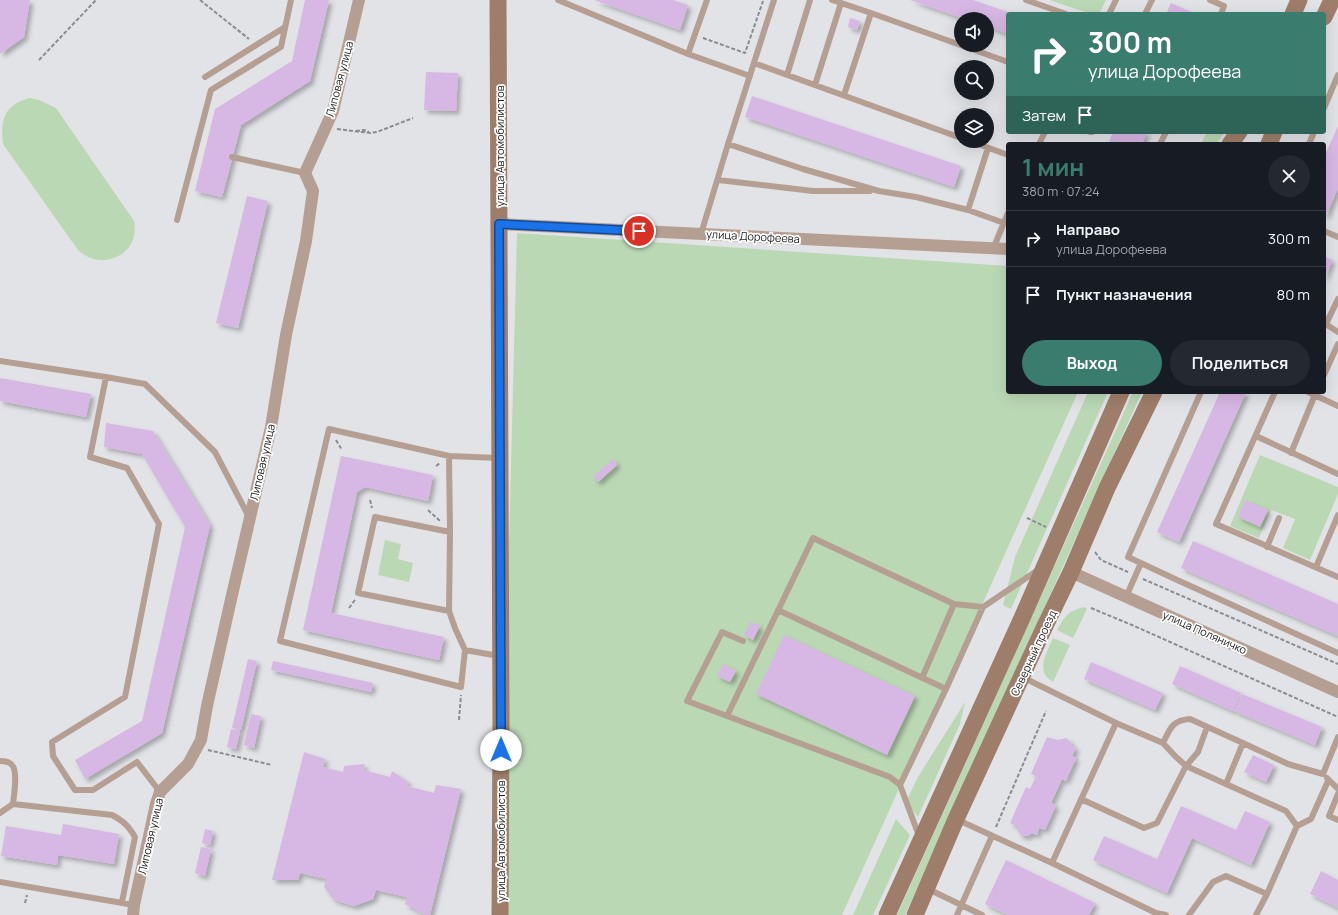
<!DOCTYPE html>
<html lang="ru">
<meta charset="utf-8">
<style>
:root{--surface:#171b24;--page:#242831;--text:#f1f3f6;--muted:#9ea1a6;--line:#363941;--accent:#3a7c6d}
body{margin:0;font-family:Manrope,sans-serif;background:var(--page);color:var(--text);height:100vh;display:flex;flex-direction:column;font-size:15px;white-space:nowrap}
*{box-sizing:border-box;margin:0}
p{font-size:13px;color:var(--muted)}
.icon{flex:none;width:22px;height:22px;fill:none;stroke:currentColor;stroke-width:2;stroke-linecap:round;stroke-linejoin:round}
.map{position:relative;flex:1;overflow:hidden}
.drawer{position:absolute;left:1006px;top:142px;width:320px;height:252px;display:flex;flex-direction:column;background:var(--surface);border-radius:4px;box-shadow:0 4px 16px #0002}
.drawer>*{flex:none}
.guide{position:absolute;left:1006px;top:12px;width:320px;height:122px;border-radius:4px;box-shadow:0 4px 16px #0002;background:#3a7c6d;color:#fff;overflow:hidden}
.controls{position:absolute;left:954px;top:12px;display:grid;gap:8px}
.controls a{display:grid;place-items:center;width:40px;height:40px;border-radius:50%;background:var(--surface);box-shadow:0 4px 16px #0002;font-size:20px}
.pin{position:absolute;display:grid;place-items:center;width:34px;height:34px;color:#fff;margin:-17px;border:2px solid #fff;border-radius:50%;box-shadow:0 1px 4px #0007}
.me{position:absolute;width:44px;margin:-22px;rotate:0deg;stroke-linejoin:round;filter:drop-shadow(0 0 3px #0008)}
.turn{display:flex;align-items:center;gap:14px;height:84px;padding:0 16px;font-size:18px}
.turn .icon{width:52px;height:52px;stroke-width:2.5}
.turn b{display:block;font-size:28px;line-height:34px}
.then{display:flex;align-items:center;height:38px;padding:0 16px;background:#0003;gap:8px;font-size:15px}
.round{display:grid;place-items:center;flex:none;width:42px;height:42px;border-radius:21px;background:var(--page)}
.head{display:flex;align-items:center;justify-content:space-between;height:68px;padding:0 16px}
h1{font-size:24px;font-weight:700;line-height:30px;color:var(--accent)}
.action{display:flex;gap:8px;margin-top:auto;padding:8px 16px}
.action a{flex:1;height:46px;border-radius:24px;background:var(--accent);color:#fff;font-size:16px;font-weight:700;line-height:46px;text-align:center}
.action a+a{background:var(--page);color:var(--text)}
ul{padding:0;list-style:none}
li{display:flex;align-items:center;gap:12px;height:56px;padding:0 16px;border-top:1px solid var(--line)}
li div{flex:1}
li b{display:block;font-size:15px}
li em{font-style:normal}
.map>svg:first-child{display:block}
.green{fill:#bbd8b5}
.building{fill:#d7b7e4;filter:url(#shadow)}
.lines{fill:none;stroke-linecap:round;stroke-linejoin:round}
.path{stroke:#8b8c8f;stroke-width:2;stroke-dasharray:4 2;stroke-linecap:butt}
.lane{stroke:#b59f92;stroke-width:6}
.street{stroke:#b59f92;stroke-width:12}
.secondary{stroke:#9e7e6a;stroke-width:17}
.route-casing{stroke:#114b97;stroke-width:10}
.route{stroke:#1a73e8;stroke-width:7}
.labels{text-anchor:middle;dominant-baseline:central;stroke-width:3.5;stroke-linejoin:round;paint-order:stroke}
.street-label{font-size:11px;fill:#1a1b1c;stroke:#fff}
</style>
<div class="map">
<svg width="1338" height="915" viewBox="0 0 1338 915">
<defs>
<filter id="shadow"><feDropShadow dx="3.5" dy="3.5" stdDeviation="2" flood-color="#0004"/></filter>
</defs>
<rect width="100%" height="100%" fill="#e2e3e7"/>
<path class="green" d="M1049 0H1106L1099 14H1091Z
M30 98 39 100 56 108 134 221C141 254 102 273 78 250L3 144C0 119 5 104 30 98Z
M1207 132H1225L1216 144H1201Z
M517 233 1008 266V392H1078L842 915H506L508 583Z
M1088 392H1108L1011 609 1003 605 1015 557Z
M1133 392H1142L905 915H897Z
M1260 455 1338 487V494L1310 560 1283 548 1295 519 1271 510 1259 538 1230 526Z
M385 540 401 544 398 559 413 563 409 582 378 575Z
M1084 607 1087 609 1073 638 1057 630C1065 616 1068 611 1084 607Z
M1053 638 1070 645 1053 682C1034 671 1047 653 1053 638Z
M965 702 960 724 918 817 906 802 918 777Z
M896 819 910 835 873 915H853Z"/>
<path class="building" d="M0 0H30L24 37 0 54Z
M305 0H329L310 81 241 125 222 197 195 191 215 109 292 61Z
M594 0H673L688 5 680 30Z
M910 0H973L1014 14H1008V34L987 26V19H965Z
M1171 3 1191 12 1195 14H1166Z
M850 18 860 21 857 30 848 27Z
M426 72 458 73 456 111 424 110Z
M752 96 961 166 954 187 745 117Z
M1338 126V188L1326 216 1324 215V157Z
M1113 132H1147L1142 144H1108Z
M247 196 268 201 238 328 216 323Z
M1324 256 1332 260 1324 280Z
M0 378 91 394 86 417 0 401Z
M1220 392H1246L1179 542 1157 532Z
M106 423 153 431 210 525 162 733 85 779 75 760 142 721 185 527 142 454 104 447Z
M341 456 433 475 428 501 365 487 357 492 331 613 444 637 439 660 303 630Z
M613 459 617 465 598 482 593 477Z
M1245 500 1268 510 1260 527 1238 517Z
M1193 541 1338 604V636L1181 568Z
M750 622 760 626 753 640 744 635Z
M784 635 915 696 887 755 756 694Z
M248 659 257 661 241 730 232 728Z
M273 661 373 683 371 692 271 670Z
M1091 662 1163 693 1155 710 1084 679Z
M723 664 736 671 730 682 717 676Z
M1180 666 1241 693 1233 711 1172 684Z
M1242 694 1322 727 1315 745 1234 711Z
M251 714 261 716 254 748 244 745Z
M231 729 240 731 236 749 227 747Z
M1047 737 1058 740 1066 738 1071 742 1072 746 1076 748 1072 756 1076 758 1066 781 1062 779 1051 803 1056 805 1045 830 1039 828 1037 835 1032 833 1028 836H1022L1018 832V827L1010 823 1026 787 1030 789 1036 776 1031 774Z
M304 752 325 759 323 767 343 772 344 766 365 764 363 770 390 777 392 771 408 782 407 786 434 793 436 785 461 789 430 915H425L405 904 407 897 376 890 373 899 354 906 334 900 324 887 327 879 300 873 298 880H272Z
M1253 755 1274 765 1266 782 1244 772Z
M1181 806 1236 830 1245 811 1270 822 1251 865 1192 838 1167 893 1093 860 1104 836 1157 859Z
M63 824 119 834 114 864 58 855 57 865 1 856 6 826 61 835Z
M205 829 213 831 210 845 202 843Z
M201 847 211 849 205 876 195 873Z
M1006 860 1095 903 1089 915H1008L985 904Z
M1321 871 1338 880V908L1310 894Z"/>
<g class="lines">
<path class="path" d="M200 0 249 39
M703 38 745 53 763 1
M39 60 96 0
M337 129 370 133 377 132 413 118
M356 131 364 130 369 132
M336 440 342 450
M436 466 440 463
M370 500 372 508
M428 510 440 521
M1027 518 1046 527
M1095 552 1101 560 1128 572
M1143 579 1338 664
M349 608 355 600
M1091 608 1132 625 1338 717
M459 720 461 695
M208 750 272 765
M996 827 1046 711
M25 903 27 895"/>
<path class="lane" d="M558 0 688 54
M707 0 688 54 750 76
M832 0 871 13 1008 62
M1026 0 1066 14
M1210 0 1224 6 1221 14
M1109 14 1116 0
M1145 14 1152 0
M754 63 961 138
M787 75 810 0
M205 77 285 27
M815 85 841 3
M844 95 871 13
M1324 108 1338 75
M1090 132H1092
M970 141 1008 155
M728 144 803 169 879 191 916 197 968 210 1004 223
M1039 144 1045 132
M1160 144 1166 132
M1309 144 1314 132
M232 157 305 173
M718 180 813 191H870
M968 210 988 148
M177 220 211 90 281 47 291 0
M1324 231 1338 237
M701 234 728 144 774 0
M993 249 1008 213
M1324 323 1338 332
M1326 324 1338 299
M0 361 106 377 90 457 127 468 159 524 125 697 52 742 53 756 75 790H93L137 762 160 792
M1324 375 1338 344
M106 377 145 384 215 452 249 517
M1201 392 1128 557 1175 579 1338 653
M1275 392 1216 524 1338 577
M1308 392 1338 406
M1256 436 1338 474
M1291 453 1316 392
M449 456 450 532 449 611 455 628 465 650 461 687 280 641 329 429 449 456 498 458
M1267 547 1279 518
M1316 567 1338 515
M1126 597 1141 563
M778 610 946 689
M449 611 358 593 375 517 450 532
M465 650 499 656
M922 678 954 604
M727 716 687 701 722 632 743 641
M1116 723 1163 743C1170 729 1172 720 1190 719L1243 743 1226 784
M1163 743 1175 756 1186 766 1286 811 1297 826
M1243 743 1288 764 1323 774 1338 737
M0 761C4 761 9 761 12 765 18 771 14 795 13 804L0 813
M1327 778 1338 789
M900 785 946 689 983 607
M1338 794 1329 816 1338 820
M1081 799 1144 828 1157 823 1186 766 1198 752 1207 727
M13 804 112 815C123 821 128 825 135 837L122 902
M958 820 1052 863 1116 723 1022 677
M919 836 900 785 890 777 727 716 813 538 954 604 983 607 1038 570
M1052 863 1156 913 1166 915
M0 882 134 905
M928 889 982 915
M957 915 992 836
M1189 915 1213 882 1226 876 1267 894 1297 826 1311 819 1328 781
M1256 915 1267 894"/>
<path class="street" d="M499 224 1008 249
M1071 572 1338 692
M133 915 134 905 156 804 160 792 188 764 201 740 207 706 232 595 271 427 286 335 306 241 313 191 305 173 333 111 359 0"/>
<path class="secondary" d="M498 0 501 720 500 915
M1293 14 1299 0
M1324 17 1332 0
M1230 144 1239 132
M1269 144 1274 132
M887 915 1022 618 1121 392
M915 915 956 819 1044 628 1071 572 1107 488 1154 392"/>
</g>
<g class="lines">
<g class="route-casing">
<path id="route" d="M501 750 499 224 639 231"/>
</g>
<use href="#route" class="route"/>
</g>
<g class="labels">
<g class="street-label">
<text transform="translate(339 79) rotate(-75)">Липовая улица</text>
<text transform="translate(499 146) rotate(-90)">улица Автомобилистов</text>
<text transform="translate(753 236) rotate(3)">улица Дорофеева</text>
<text transform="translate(262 462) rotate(-77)">Липовая улица</text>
<text transform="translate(1205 632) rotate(24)">улица Поляничко</text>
<text transform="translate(1033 653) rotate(-65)">Северный проезд</text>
<text transform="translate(150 836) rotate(-77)">Липовая улица</text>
<text transform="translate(500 841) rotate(-90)">улица Автомобилистов</text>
</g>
</g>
</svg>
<div class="controls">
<a><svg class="icon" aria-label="sound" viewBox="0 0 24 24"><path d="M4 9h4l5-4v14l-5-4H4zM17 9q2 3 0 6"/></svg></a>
<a><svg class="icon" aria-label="search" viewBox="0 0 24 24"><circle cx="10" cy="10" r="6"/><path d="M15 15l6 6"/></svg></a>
<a><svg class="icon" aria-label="layers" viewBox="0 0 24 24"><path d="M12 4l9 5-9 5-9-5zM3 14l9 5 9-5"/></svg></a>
</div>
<div class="pin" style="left:639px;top:231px;background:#d93025"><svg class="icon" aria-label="arrive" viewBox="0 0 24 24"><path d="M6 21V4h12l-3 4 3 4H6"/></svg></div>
<svg class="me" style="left:501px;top:750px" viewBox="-20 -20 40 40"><circle r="19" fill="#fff"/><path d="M0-13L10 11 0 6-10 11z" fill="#1a73e8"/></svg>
<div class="guide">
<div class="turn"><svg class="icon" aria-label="right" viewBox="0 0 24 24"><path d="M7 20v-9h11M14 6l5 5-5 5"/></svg><div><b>300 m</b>улица Дорофеева</div></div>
<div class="then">Затем<svg class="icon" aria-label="arrive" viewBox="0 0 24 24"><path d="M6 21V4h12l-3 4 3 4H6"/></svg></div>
</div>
<section class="drawer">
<div class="head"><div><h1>1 мин</h1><p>380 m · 07:24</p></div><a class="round"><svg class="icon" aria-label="close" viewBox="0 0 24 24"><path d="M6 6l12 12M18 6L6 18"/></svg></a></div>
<ul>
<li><svg class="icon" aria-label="right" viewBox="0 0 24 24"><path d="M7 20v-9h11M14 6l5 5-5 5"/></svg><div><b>Направо</b><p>улица Дорофеева</p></div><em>300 m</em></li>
<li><svg class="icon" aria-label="arrive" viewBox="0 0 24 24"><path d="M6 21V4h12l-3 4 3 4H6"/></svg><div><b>Пункт назначения</b></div><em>80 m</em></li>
</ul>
<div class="action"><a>Выход</a><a>Поделиться</a></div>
</section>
</div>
